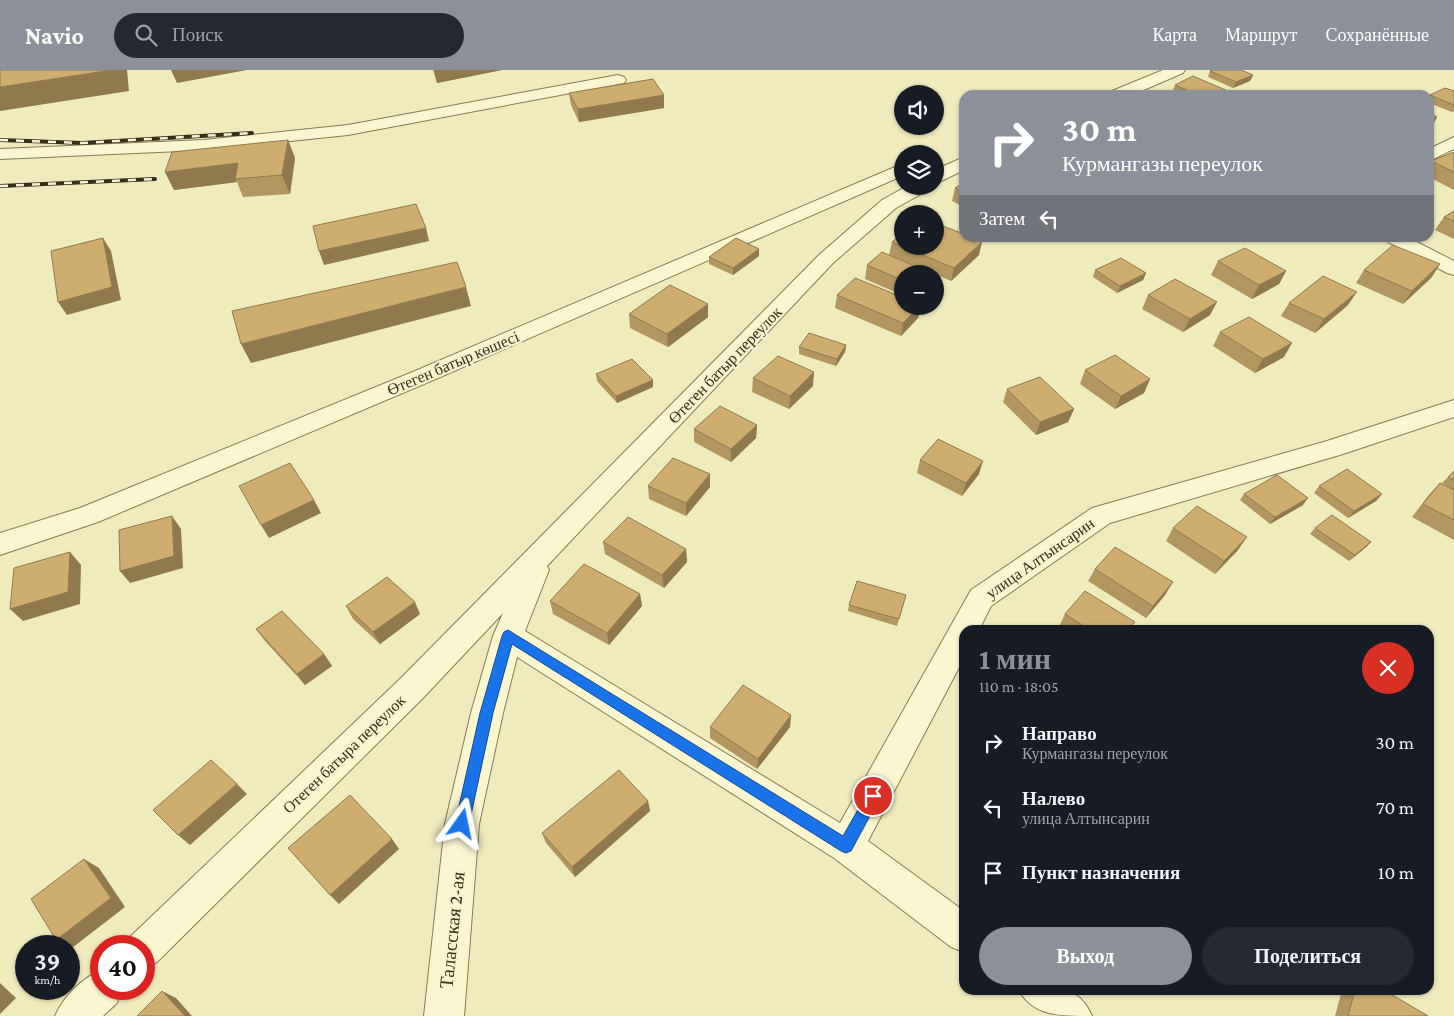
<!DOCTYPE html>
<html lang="ru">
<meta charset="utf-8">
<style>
:root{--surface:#171b24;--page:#242831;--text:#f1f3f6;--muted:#9ea1a6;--accent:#8c9099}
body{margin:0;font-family:"Crimson Pro",serif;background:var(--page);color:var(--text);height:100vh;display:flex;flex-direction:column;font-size:19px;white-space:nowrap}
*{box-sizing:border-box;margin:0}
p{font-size:16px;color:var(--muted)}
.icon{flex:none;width:28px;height:28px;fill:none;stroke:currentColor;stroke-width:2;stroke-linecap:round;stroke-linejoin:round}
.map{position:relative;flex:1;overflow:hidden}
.sheet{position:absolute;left:959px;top:555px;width:475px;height:370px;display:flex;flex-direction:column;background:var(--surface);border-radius:15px;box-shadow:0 1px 4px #0004}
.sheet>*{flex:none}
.hud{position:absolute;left:959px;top:20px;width:475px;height:152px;border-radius:15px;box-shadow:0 1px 4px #0004;background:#8c9099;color:#fff;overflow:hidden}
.buttons{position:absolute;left:894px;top:15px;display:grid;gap:10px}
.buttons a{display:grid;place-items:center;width:50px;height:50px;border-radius:50%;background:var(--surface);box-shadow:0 1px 4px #0004;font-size:25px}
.speed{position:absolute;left:15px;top:865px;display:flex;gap:10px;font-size:25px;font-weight:700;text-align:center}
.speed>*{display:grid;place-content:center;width:65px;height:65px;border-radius:50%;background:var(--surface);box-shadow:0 1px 4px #0004;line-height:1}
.speed small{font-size:12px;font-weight:400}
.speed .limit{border:8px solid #d22;background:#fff;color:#111}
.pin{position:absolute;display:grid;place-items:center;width:42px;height:42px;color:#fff;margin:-21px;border:2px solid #fff;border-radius:50%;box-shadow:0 1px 5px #0007}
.me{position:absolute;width:55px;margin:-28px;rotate:12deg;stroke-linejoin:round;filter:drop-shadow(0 0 4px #0008)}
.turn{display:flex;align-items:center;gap:18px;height:105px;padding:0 20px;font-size:22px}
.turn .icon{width:65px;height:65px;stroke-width:2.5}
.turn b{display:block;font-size:35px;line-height:42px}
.then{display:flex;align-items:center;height:48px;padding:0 20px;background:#0003;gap:10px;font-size:19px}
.round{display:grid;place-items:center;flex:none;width:52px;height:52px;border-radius:26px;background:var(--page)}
.head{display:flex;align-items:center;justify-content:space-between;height:85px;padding:0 20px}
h1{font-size:30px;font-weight:700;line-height:38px;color:var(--accent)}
.primary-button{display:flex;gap:10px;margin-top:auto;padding:10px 20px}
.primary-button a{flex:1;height:58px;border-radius:30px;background:var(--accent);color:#fff;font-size:20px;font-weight:700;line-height:58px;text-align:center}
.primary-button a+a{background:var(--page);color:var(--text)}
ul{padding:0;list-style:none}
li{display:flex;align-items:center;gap:15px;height:65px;padding:0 20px}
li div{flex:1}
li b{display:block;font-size:19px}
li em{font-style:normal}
header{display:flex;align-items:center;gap:30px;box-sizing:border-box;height:70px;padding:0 25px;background:var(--accent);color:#fff}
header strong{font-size:24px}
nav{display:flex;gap:28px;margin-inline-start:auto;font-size:18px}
.search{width:350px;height:45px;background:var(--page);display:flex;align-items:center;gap:12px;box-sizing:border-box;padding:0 18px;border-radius:28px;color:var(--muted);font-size:19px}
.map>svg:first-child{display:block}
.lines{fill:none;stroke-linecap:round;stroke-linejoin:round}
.minor-casing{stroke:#877b56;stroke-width:2}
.minor{fill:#faf7d0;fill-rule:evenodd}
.rail-casing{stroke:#362e1b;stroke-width:4}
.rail{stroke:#f6f4cd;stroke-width:2.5;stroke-dasharray:8;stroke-linecap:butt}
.wall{fill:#b29561}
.shaded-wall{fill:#91794f}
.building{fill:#cfad71;stroke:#91794f}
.route{fill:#1a73e8;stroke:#114b97}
.labels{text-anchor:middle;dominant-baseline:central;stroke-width:4.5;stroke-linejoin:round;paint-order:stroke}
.street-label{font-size:16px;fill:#362e1b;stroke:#f6f4cd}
.near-street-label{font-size:19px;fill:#362e1b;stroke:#f6f4cd}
</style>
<header>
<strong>Navio</strong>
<div class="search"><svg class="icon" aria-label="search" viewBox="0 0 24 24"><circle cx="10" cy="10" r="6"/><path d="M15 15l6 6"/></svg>Поиск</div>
<nav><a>Карта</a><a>Маршрут</a><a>Сохранённые</a></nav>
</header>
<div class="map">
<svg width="1454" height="946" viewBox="0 0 1454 946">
<rect width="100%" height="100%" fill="#efebbd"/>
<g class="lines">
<g class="minor-casing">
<path id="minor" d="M1163 0H1185L1183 3 1132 25H1110L1112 21Z
M618 5 624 7 626 10 624 13 348 65 204 80 0 89V79L204 70 348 55Z
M1454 67V79L1429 91V79Z
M964 87V100L935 114V100Z
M902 94V106L431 311 98 452 0 485V463L80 438 415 301Z
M907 116H930L928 120 896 138 833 193 547 496 549 500 525 561 840 753 971 520 1092 438 1327 371 1454 330V347L1343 384 1110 453 991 536 979 560H964V588L868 771 964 841V882L951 877 834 788 517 587 503 643 479 754 464 946H424L445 754 471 643 493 566 503 543 423 628 157 892 144 898V876H126L131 866 401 608 819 185 882 130Z
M1385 168H1409L1454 191V205L1447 203 1388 172Z
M101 900V919H122L117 933 103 946H55C64 926 81 909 101 900Z
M1019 920C1051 920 1077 911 1092 946 1059 946 1033 946 1019 920Z"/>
</g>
<use href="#minor" class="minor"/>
<g class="rail-casing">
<path id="rail" d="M0 70 82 73 252 63
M0 116 155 109"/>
</g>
<use href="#rail" class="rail"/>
</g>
<path class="wall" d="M433 0H502L437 13Z
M1210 1 1253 5 1250 11 1233 18 1208 7Z
M1175 15 1237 25H1171Z
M1454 21V41L1452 42 1429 33V27L1430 25Z
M569 23 664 38 579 52 571 35Z
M288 70 295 88 290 124 243 127 237 112 174 120 165 102Z
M1454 82V120L1429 107V95L1431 91Z
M964 113V137L952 131 955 118Z
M1454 141V169L1435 160 1444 147Z
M892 172 979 185 951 211 889 185Z
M759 186 733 205 709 194V187Z
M1218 191 1286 201 1279 214 1252 229 1211 205Z
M1440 194 1431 208 1403 234 1356 213 1364 200Z
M867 195 902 204V225L865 209Z
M1095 200 1146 203 1143 210 1117 223 1093 207Z
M837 225 902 236H921L918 248 901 266 835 238Z
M1148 225 1210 245 1183 262 1142 239Z
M1289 233 1348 235 1315 263 1281 246Z
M708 234V247L668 277 630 258 629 244Z
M1220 262 1284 287 1255 303 1213 276Z
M846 275 845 282 836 296 799 284V277Z
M1085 300 1150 309 1144 323 1115 339 1080 314Z
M596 304 653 310V317L617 333 597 311Z
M753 308 813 316 789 339 752 322Z
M1007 319 1074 339 1068 352 1036 365 1003 332Z
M757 355 756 368 731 392 694 372V359Z
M920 390 979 404 962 426 917 403Z
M1454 401V420L1442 413Z
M1440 413 1454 420V470L1412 447 1428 426Z
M648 416 710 417 686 446 649 429Z
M1319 416 1382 424 1376 431 1348 448 1314 423Z
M1244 424 1303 435 1270 454 1240 430Z
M1173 458 1238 480 1215 504 1166 471Z
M1315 458 1371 472 1365 478 1349 491 1310 464Z
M603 472 686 479 687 492 664 518 605 484Z
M1095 499 1165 525 1146 548 1088 511Z
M640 524 642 536 609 575 553 544 550 531Z
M906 525 897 556 848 541 849 535Z
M346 536 420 544 380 574 353 549Z
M1065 544 1130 560H1064L1059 557Z
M256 559 324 584 332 596 305 615 265 571Z
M791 645 790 657 757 699 710 668V657Z
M648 731 650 741 575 807 546 773 542 763Z
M1342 920H1384L1428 946H1335Z"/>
<path class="shaded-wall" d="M112 0H127L129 21 0 41V17Z
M171 0H247L177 13Z
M434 0H502L437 13Z
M1253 5 1250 11 1233 18 1236 12Z
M664 25V38L579 52 578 39Z
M1437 47 1434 53 1429 55V50Z
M288 70 295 88 290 124 282 105Z
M238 93 235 109 237 112 174 120 165 102Z
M426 158 429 171 324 195 319 181Z
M103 168 111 181 121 230 67 245 58 232Z
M982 172 979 185 951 211 954 198Z
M759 179V186L733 205V198Z
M1440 194 1431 208 1403 234 1412 221Z
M1286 201 1279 214 1252 229 1259 215Z
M1146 203 1143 210 1117 223 1120 216Z
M466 217 471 236 251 293 241 274Z
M1357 222 1348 235 1315 263 1324 249Z
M1217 232 1210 245 1183 262 1190 249Z
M708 234V247L668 277 667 264Z
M920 236H921L918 248 901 266 903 253Z
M1292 273 1284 287 1255 303 1263 289Z
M846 275 845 282 836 296 837 289Z
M814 302 813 316 789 339 790 326Z
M1150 309 1144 323 1115 339 1121 326Z
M653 310V317L617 333 616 326Z
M1074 339 1068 352 1036 365 1040 352Z
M757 355 756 368 731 392V379Z
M983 391 979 404 962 426 966 413Z
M710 404V417L686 446V433Z
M1382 424 1376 431 1348 448 1354 441Z
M1308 428 1303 435 1270 454 1275 447Z
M314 430 321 443 269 468 261 455Z
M172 446 181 459 183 498 130 513 120 501Z
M1247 467 1238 480 1215 504 1224 491Z
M1371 472 1365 478 1349 491 1355 485Z
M686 479 687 492 664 518 662 505Z
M70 482 81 495 80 534 23 551 10 539Z
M1173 512 1165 525 1146 548 1153 536Z
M640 524 642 536 609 575 607 563Z
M415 532 420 544 380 574 373 562Z
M324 584 332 596 305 615 297 604Z
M791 645 790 657 757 699 758 689Z
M237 714 247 724 190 775 178 765Z
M648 731 650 741 575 807 572 797Z
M392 769 399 779 339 834 330 825Z
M84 789 99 798 125 837 72 878 56 870Z
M0 913 16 928 0 944Z
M162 921 176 928 192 946H185Z"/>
<path class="building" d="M0 0H112L0 17Z
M1213 0H1241L1253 5 1236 12 1210 1Z
M1193 6 1237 25H1199L1175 15Z
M653 9 664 25 578 39 569 23Z
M1445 18 1454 21V35L1430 25Z
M1429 42 1437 47 1429 50Z
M288 70 282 105 235 109 238 93 165 102 172 82Z
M1454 82V102L1431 91Z
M964 113V123L955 118Z
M416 134 426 158 319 181 313 156Z
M1454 141V151L1444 147Z
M935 153 964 164V168H972L982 172 954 198 892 172 902 163V176H935Z
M103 168 112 217 58 232 51 181Z
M736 168 759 179 733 198 709 187Z
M1393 175 1440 194 1412 221 1364 200Z
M1245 178 1286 201 1259 215 1218 191Z
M882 182 926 201 923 204H902V210L867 195Z
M1121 188 1146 203 1120 216 1095 200Z
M457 192 466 217 241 274 232 241Z
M1323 206 1357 222 1324 249 1289 233Z
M855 208 902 227V236H920L903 253 837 225Z
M1175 209 1217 232 1190 249 1148 225Z
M670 215 708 234 667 264 629 244Z
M1249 247 1292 273 1263 289 1220 262Z
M809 263 846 275 837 289 799 277Z
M1115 285 1150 309 1121 326 1085 300Z
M778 286 814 302 790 326 753 308Z
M632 289 653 310 616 326 596 304Z
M1040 307 1074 339 1040 352 1007 319Z
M720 336 757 355 731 379 694 359Z
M938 369 983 391 966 413 920 390Z
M673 388 710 404 686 433 648 416Z
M290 393 314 430 261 455 239 416Z
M1347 399 1382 424 1354 441 1319 416Z
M1454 401V410L1448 407Z
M1277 405 1308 428 1275 447 1244 424Z
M1440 413 1454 420V450L1423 434Z
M1197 436 1247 467 1224 491 1173 458Z
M1332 445 1371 472 1355 485 1315 458Z
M172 446 174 486 120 501 119 460Z
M628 447 686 479 662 505 603 472Z
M1115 477 1173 512 1153 536 1095 499Z
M70 482 68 522 10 539 14 498Z
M584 494 640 524 607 563 550 531Z
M387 507 415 532 373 562 346 536Z
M857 511 906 525 899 549 849 535Z
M1085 521 1135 552 1128 560H1090L1065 544Z
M282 541 324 584 297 604 256 559Z
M743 615 791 645 758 689 710 657Z
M211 690 237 714 178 765 153 740Z
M619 700 648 731 572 797 542 763Z
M350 725 392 769 330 825 288 778Z
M84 789 111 828 56 870 31 829Z
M1355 920H1384L1428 946H1348Z
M162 921 185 946H137Z"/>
<path class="route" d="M508 560 843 766 868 722 873 720 878 722 880 726 878 731 851 781 846 783 841 781 512 574 493 643 469 754 467 759 462 761 457 759 455 754 480 643 502 566 504 562Z"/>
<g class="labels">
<g class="street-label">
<text transform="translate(453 293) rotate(-23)">Өтеген батыр көшесі</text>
<text transform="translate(725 295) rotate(-46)">Өтеген батыр переулок</text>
<text transform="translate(1040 488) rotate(-35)">улица Алтынсарин</text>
<text transform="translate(344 684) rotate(-44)">Отеген батыра переулок</text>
</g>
<g class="near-street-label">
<text transform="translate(452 860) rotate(-84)">Таласская 2-ая</text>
</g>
</g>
</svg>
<div class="buttons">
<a><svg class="icon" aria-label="sound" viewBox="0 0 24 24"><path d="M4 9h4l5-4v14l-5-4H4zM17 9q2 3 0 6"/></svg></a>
<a><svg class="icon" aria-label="layers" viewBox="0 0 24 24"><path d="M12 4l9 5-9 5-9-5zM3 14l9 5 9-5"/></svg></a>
<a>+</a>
<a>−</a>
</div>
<div class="speed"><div>39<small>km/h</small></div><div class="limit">40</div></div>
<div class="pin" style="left:873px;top:726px;background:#d93025"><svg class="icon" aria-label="arrive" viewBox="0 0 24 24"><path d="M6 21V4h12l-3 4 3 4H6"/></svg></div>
<svg class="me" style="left:462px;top:754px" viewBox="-20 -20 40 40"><path d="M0-17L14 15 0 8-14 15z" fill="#1a73e8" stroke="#fff" stroke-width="4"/></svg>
<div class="hud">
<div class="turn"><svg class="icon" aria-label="right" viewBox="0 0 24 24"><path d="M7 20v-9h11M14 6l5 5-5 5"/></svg><div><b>30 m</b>Курмангазы переулок</div></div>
<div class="then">Затем<svg class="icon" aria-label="left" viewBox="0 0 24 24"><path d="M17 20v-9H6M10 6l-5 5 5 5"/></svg></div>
</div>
<section class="sheet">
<div class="head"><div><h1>1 мин</h1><p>110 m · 18:05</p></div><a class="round" style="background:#d93025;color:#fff"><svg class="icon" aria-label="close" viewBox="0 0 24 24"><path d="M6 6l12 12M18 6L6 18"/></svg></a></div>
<ul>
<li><svg class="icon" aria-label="right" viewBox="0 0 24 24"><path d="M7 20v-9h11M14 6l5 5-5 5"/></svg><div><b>Направо</b><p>Курмангазы переулок</p></div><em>30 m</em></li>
<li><svg class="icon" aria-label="left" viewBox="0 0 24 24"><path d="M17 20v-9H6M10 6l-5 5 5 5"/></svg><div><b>Налево</b><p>улица Алтынсарин</p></div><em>70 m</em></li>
<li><svg class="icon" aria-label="arrive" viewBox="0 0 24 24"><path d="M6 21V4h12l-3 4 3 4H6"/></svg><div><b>Пункт назначения</b></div><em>10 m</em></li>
</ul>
<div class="primary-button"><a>Выход</a><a>Поделиться</a></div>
</section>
</div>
